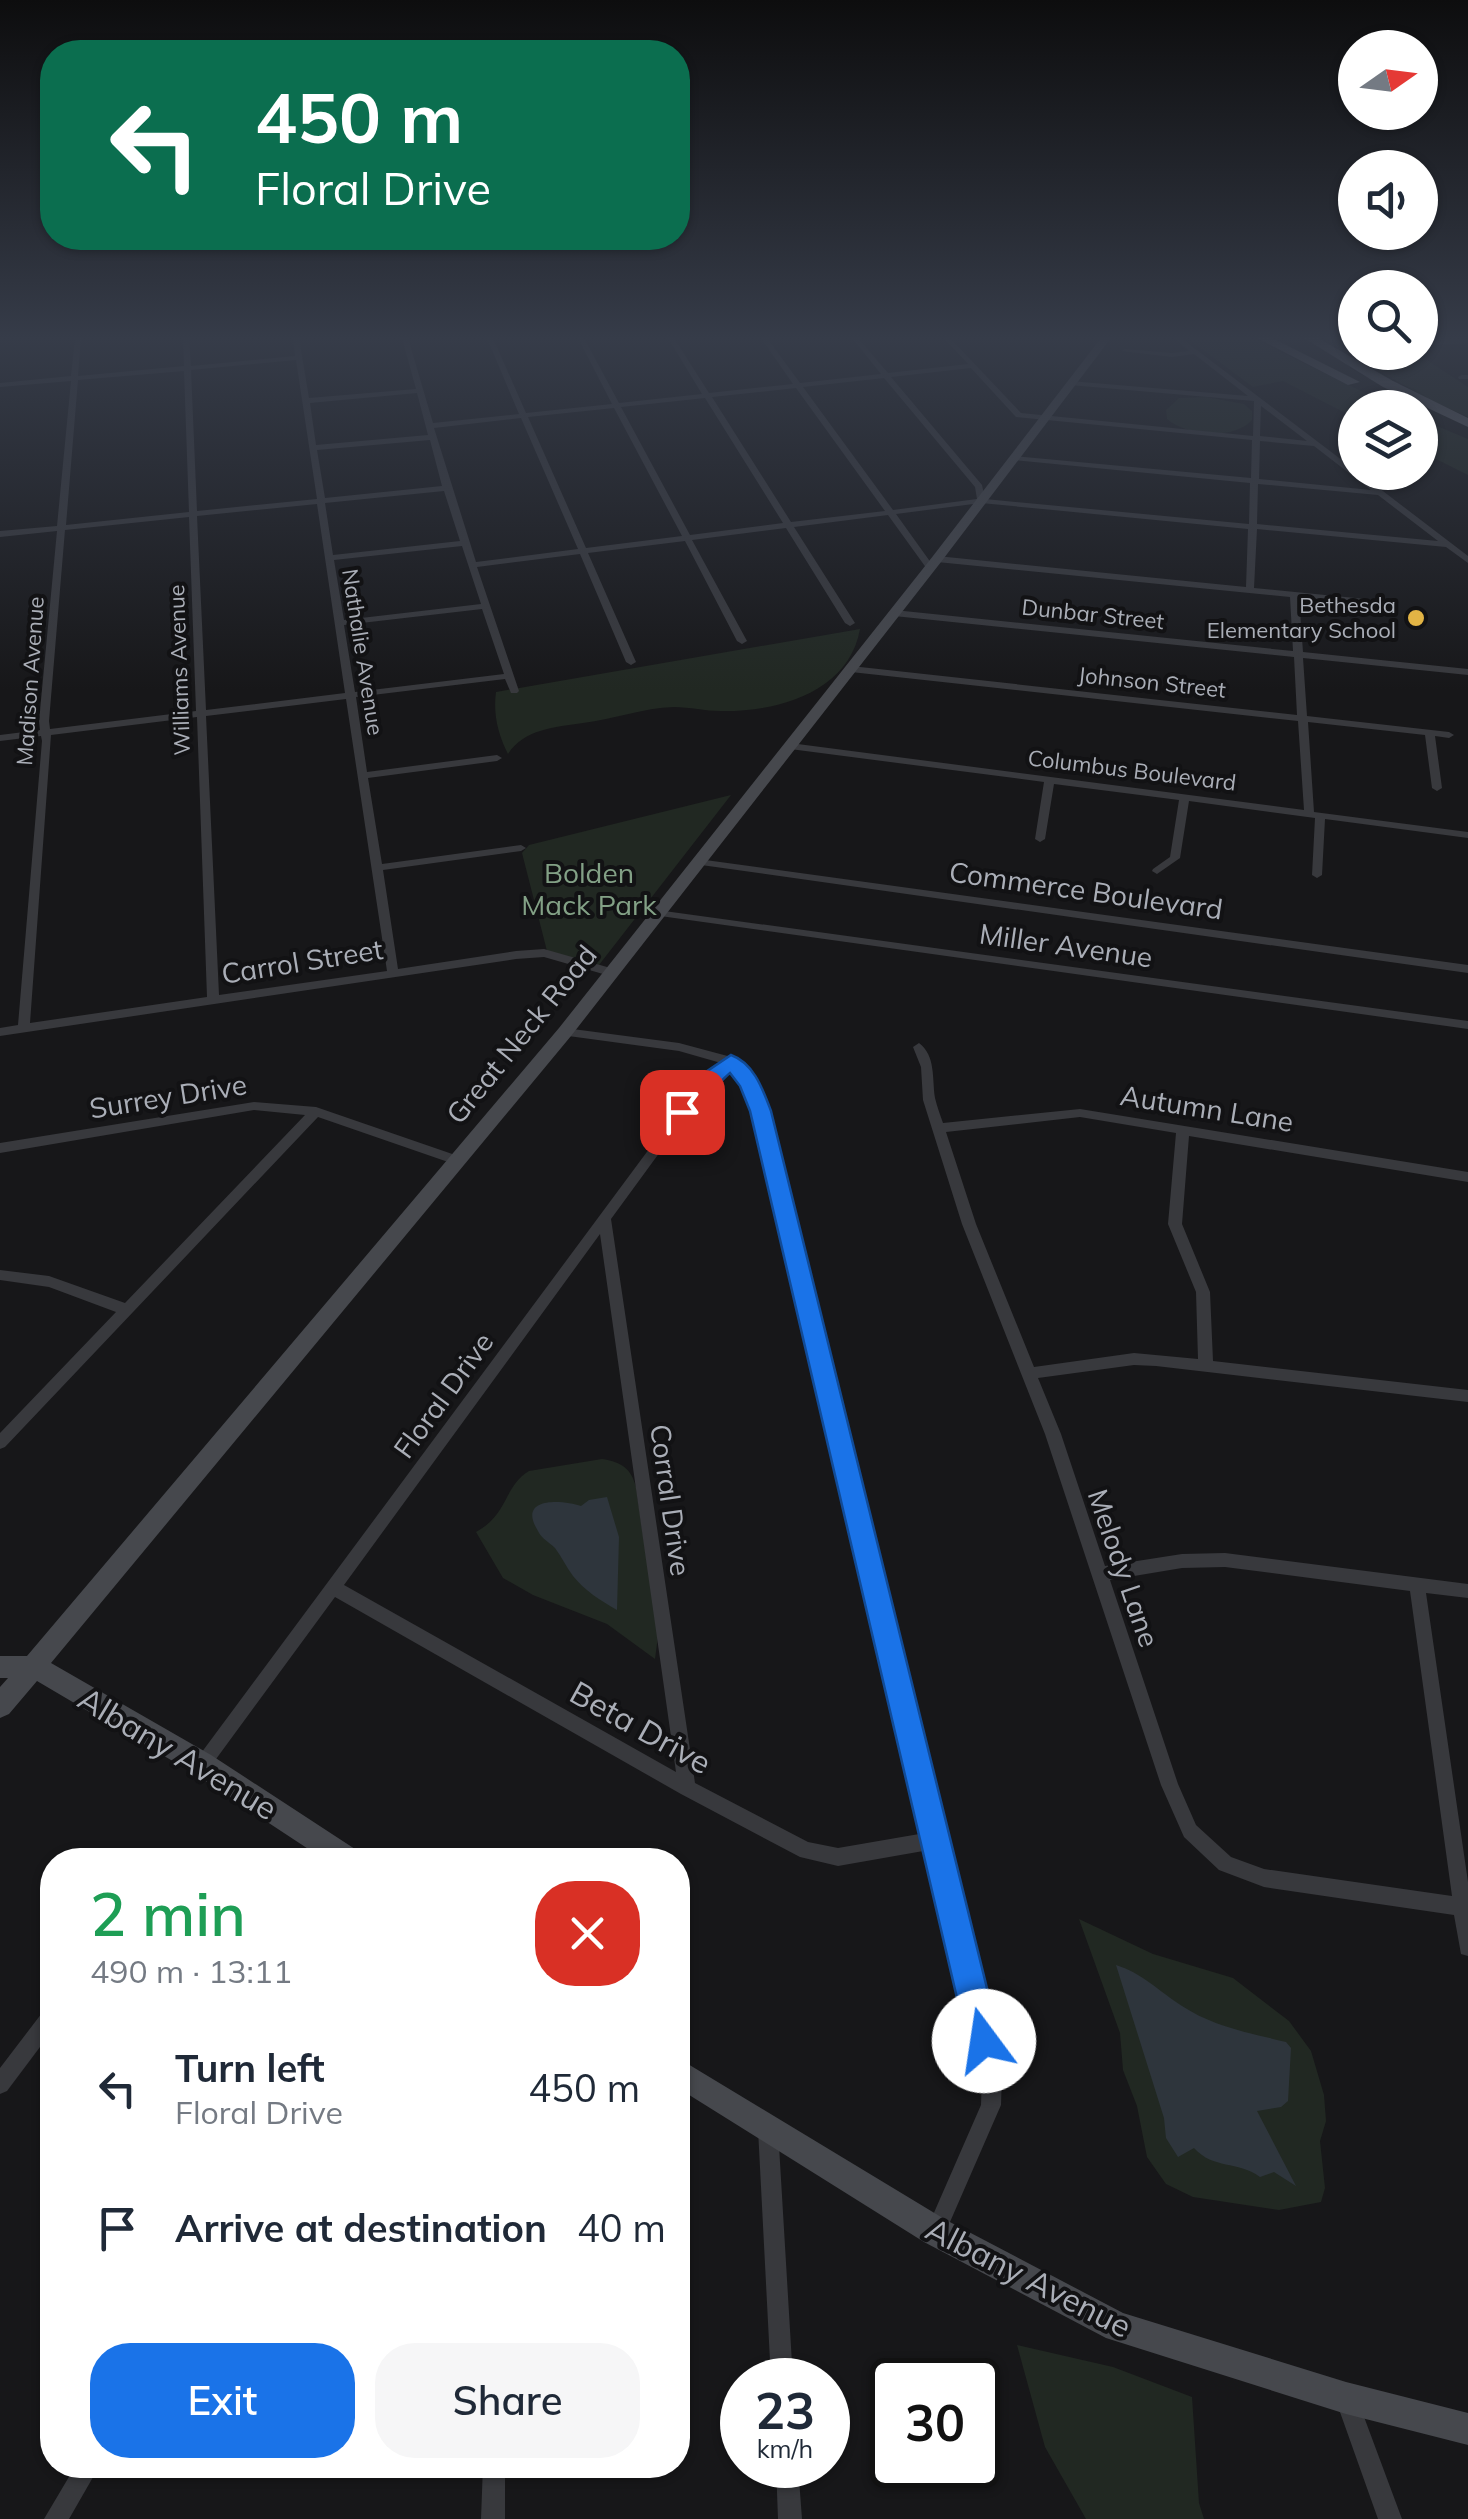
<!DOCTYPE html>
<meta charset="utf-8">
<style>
:root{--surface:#fff;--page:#f6f6f7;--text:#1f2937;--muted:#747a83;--accent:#1a73e8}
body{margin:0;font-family:Mulish,sans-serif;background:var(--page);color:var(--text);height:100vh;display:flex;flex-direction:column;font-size:38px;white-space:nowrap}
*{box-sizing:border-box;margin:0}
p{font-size:32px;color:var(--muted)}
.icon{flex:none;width:55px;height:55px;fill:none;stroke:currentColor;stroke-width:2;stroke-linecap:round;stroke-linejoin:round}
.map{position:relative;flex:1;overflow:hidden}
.side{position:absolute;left:40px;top:1848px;width:650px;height:630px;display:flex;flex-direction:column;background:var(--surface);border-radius:40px;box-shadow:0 2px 8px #0004}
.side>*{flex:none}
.hud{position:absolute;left:40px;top:40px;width:650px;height:210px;border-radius:40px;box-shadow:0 2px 8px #0004;background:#0b6e4f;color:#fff;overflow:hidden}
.needle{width:65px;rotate:76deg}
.controls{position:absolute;left:1338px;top:30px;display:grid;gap:20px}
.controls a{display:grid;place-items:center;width:100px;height:100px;border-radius:50%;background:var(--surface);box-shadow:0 2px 8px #0004;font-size:50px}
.speed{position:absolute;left:720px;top:2358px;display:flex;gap:20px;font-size:50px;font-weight:700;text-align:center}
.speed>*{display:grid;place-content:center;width:130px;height:130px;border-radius:50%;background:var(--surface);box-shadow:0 2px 8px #0004;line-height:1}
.speed small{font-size:25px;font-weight:400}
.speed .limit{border:5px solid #111;border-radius:15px;background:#fff;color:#111}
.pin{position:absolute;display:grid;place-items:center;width:85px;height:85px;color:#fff;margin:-42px;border-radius:20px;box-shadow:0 5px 15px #0006}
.me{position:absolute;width:110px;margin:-55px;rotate:346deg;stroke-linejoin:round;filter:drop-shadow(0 0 8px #0008)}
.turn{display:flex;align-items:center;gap:35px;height:210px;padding:0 50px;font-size:45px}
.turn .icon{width:130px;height:130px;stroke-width:2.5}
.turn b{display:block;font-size:70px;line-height:85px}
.round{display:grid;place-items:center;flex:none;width:105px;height:105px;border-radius:40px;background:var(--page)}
.headline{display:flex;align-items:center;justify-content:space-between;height:170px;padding:0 50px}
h1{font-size:60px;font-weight:600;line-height:75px;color:#1e9e55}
.primary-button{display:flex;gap:20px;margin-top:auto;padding:20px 50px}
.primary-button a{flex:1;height:115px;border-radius:40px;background:var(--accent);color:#fff;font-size:40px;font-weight:600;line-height:115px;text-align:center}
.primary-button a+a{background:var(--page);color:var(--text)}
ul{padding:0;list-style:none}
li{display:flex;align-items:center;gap:30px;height:140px;padding:0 50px}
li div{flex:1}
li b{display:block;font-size:38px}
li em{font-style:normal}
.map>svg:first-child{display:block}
.green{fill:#212822}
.water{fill:#2e353c}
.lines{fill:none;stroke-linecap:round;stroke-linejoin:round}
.street{fill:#38393d;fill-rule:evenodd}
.secondary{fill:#46484d;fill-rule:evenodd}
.highway{fill:#65676e;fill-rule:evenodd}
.route{fill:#1a73e8;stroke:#114b97;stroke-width:2.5}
.poi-dot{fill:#e2b445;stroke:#121214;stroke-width:4}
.labels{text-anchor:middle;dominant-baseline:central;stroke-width:8;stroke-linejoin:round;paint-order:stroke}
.far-poi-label{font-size:22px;fill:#aaaeb7;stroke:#121214;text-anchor:end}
.far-street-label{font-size:22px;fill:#aaaeb7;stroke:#121214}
.park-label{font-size:28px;fill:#83a186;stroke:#121214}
.street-label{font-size:28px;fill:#aaaeb7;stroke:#121214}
.near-street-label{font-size:32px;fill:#aaaeb7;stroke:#121214}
</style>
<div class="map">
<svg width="1468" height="2519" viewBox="0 0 1468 2519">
<rect width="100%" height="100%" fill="#171719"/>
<path class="green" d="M1187 338H1252L1394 407 1355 408V418L1283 381 1253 387Z
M1321 338H1355V352L1416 353 1468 387V417L1430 400Z
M1206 397 1244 404 1252 411V420C1235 440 1186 436 1167 419L1166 410 1179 398Z
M1420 419 1468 439V475L1420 451Z
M860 629C849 692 778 712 721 711 705 711 690 707 674 707 643 708 614 719 583 723 555 727 524 729 508 754 498 734 493 714 496 692Z
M731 795 599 965 547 951 522 853 529 845Z
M602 1459C621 1462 631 1468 636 1487L658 1636 655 1659 607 1624 533 1595 503 1578 476 1532C509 1514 503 1487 529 1471Z
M1079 1919 1153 1954 1233 1978 1289 2021 1311 2051 1324 2095 1326 2121 1320 2141 1325 2188 1321 2202 1279 2210 1193 2197 1166 2184 1147 2157 1137 2106 1123 2070 1120 2033Z
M1017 2345 1113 2367 1192 2397 1199 2503 1204 2519H1086L1045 2447Z"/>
<path class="water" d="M607 1497 619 1537 617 1610C601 1601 584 1590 573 1576 566 1567 562 1557 555 1548 550 1543 541 1538 538 1531 516 1496 563 1500 581 1506L589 1500Z
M1116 1965C1142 1973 1160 1992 1182 2006 1214 2027 1250 2033 1286 2042L1291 2048 1288 2101 1281 2107 1257 2111 1296 2186 1274 2172 1260 2177C1237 2160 1214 2170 1194 2148L1178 2157 1166 2138 1164 2118Z"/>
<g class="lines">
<path class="street" d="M75 338H81L78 376 184 366 183 338H189L191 366 295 356 293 338H299L309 398 416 389 402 338H408L433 423 519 414 487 338H493L526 413 612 404 578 338H584L619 403 702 394 668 338H674L709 393 793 384 761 338H767L800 383 881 374 852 338H858L888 373 968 364 944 338H950L1021 413 1253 436 1254 401 1070 385 1066 383 1070 381 1248 396 1194 354 1172 357 1121 351 1125 349 1172 353 1189 351 1174 338H1181L1355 470V472H1358L1468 556V563L1446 547 1257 529 1254 588 1375 600 1376 602 1372 605 1299 597 1303 652 1468 669V675L1303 658 1307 716 1449 732 1454 735 1449 738 1435 736 1442 788 1437 791 1432 788 1425 735 1308 722 1314 812 1468 832V838L1325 819 1322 875 1317 878 1312 875 1315 818 1189 801 1180 858 1157 874 1152 871 1153 869 1170 857 1179 800 1054 784 1045 839 1040 842 1035 839 1044 782 790 749 785 746 790 743 1304 810 1298 721 851 672 846 669 851 666 1297 715 1294 657 894 616 890 613 894 610 1293 651 1290 597 937 562 933 559 937 556 1246 587 1248 529 981 503 896 514 934 567 930 570 927 569 888 515 794 527 855 623 850 626 845 623 786 528 692 540 747 641 742 644 737 641 685 541 588 553 636 662 631 665 626 662 580 554 477 567 519 691 517 693H511L505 679 356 697 367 772 497 755 502 758 497 761 368 778 382 864 521 845 526 848 521 851 383 870 398 969 516 951 544 949 614 969V975L610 976 544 957 516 959 0 1036V1028L18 1025 42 741 41 736 0 741V735L40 730 39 721 57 531 0 537V531L57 526 71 381 0 387V383L71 376ZM296 360 317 499 197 511 191 370ZM971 368 1016 417 1252 440 1251 478 1014 456 1010 458 1014 460 1250 483 1249 524 985 499 982 485 891 377ZM184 371 189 512 66 525 78 380ZM884 378 975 487 977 499 893 510 803 387ZM796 388 885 511 791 522 712 397ZM417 393 428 435 316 445 310 403ZM705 398 783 523 690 535 621 407ZM1261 406 1307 441 1260 436ZM614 408 682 536 586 548 528 417ZM521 418 578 549 476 562 434 428ZM430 440 442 486 325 498 317 450ZM1260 441 1314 446 1371 490 1259 479ZM1258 484 1378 495 1438 541 1257 524ZM444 491 460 541 333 555 325 503ZM317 504 345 693 206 710 197 516ZM189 517 196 711 50 729 49 721 65 530ZM462 546 481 604 344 620 334 560ZM482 609 504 674 355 692 344 625ZM346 699 387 971 219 995 206 716ZM197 717 207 997 30 1023 51 735Z
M1468 339V343L1420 346V342Z
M1462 375H1468V379H1459L1458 377Z
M698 859 1468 965V973L694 864 693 862Z
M657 910 1468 1021V1029L653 915 651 913Z
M565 1028 679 1043 735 1058 751 1077 767 1111 1002 2074 1001 2105 943 2238 936 2241 929 2238 926 2231 981 2105 982 2074 929 1850 838 1866 800 1857 681 1794 335 1597 208 1770 202 1773 196 1770 193 1764 698 1083 721 1063 679 1051 561 1035 559 1032ZM730 1068 742 1082 755 1111 925 1833 838 1848 808 1842 695 1783 611 1219 706 1089ZM600 1234 676 1772 344 1585Z
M919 1043C936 1056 932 1078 935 1098 937 1106 940 1115 943 1123L1080 1109 1468 1172V1182L1189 1136 1182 1224 1210 1292 1213 1361 1468 1390V1402L1156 1366 1134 1365 1038 1378 1061 1434 1105 1566 1182 1554 1225 1553 1468 1584V1598L1426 1593 1468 1882V1956L1461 1954 1454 1915 1264 1887 1219 1870 1184 1837 1161 1785 1045 1434 962 1224 923 1100 921 1067 913 1047ZM1080 1117 1176 1133 1168 1224 1196 1292 1198 1359 1134 1353 1034 1367 976 1224 946 1132ZM1225 1567 1410 1591 1452 1896 1264 1869 1231 1857 1196 1825 1178 1784 1110 1580 1182 1568Z
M254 1102 316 1107 461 1157 463 1160 456 1165 451 1163 318 1117 5 1447 0 1449V1433L116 1312 49 1287 0 1280V1270L49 1276 125 1303 305 1115 254 1110 0 1153V1143Z
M52 2006V2031L7 2091 0 2094V2068L45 2009Z
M768 2119 775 2122 778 2129 793 2380H771L758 2129 761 2122Z
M1346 2387 1354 2390 1402 2519H1378L1335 2398 1338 2390Z
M76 2465H100L69 2519H44Z
M483 2465H505V2519H481Z
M776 2465H798L802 2519H778Z"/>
<path class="secondary" d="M1101 338H1111L941 562 571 1036 51 1663 211 1755 358 1851 362 1860H325L193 1773 37 1681 9 1714 0 1718V1687L8 1678H0V1656H27L559 1028 933 556Z
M678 2058 946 2220 1123 2313 1346 2382 1468 2413V2445L1346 2414 1106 2338 924 2242 678 2088Z"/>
<path class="highway" d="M1257 338H1272L1360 382 1348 385Z
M1304 338H1318L1393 381 1468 418V427L1383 387Z"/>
</g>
<linearGradient id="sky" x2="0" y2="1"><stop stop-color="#0d0d0e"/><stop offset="0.49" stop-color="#363c49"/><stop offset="1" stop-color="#363c49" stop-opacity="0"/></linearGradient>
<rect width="1468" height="690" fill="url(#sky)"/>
<path class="route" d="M731 1055C754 1063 763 1090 771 1111L1000 2041 995 2052 984 2057 972 2052 967 2041 750 1111 740 1086 730 1073C716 1084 693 1116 682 1120L672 1112 694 1080Z"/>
<circle class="poi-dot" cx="1416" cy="618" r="10"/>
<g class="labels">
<g class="far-poi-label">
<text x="1396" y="605">Bethesda<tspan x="1396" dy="25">Elementary School</tspan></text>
</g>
<g class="far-street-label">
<text transform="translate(1093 614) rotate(6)">Dunbar Street</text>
<text transform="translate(363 652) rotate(81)">Nathalie Avenue</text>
<text transform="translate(179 670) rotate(-92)">Williams Avenue</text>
<text transform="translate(30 681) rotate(-86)">Madison Avenue</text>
<text transform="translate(1152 682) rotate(6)">Johnson Street</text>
<text transform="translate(1132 770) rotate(7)">Columbus Boulevard</text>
</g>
<g class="park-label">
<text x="589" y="872">Bolden<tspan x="589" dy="32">Mack Park</tspan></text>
</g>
<g class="street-label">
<text transform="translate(1086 890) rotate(8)">Commerce Boulevard</text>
<text transform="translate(1066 945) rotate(8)">Miller Avenue</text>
<text transform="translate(302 961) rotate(-9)">Carrol Street</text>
<text transform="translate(521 1034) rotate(-51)">Great Neck Road</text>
<text transform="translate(168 1096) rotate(-9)">Surrey Drive</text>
<text transform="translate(1207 1108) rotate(9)">Autumn Lane</text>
<text transform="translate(443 1395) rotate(-54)">Floral Drive</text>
<text transform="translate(671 1500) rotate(82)">Corral Drive</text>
<text transform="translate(1124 1568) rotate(71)">Melody Lane</text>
</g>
<g class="near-street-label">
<text transform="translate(641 1727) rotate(29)">Beta Drive</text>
<text transform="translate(178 1753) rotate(31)">Albany Avenue</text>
<text transform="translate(1029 2277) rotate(27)">Albany Avenue</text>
</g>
</g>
</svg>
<div class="controls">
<a><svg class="needle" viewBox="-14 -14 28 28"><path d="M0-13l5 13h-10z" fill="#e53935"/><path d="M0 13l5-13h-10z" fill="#747a83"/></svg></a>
<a><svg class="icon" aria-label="sound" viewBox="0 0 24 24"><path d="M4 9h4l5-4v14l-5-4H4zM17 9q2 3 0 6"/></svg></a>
<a><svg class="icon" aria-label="search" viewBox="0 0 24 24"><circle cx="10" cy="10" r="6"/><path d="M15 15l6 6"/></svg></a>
<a><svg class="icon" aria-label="layers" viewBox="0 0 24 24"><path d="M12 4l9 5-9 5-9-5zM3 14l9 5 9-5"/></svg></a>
</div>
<div class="speed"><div>23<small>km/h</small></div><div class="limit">30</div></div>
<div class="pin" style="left:682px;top:1112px;background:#d93025"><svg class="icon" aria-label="arrive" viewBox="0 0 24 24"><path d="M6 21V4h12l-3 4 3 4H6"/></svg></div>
<svg class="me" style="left:984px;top:2041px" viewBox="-20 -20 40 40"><circle r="19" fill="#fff"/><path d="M0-13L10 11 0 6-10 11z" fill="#1a73e8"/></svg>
<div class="hud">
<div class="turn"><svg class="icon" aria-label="left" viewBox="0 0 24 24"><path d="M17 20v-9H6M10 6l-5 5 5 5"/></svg><div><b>450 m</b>Floral Drive</div></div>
</div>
<section class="side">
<div class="headline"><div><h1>2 min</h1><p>490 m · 13:11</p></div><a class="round" style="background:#d93025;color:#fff"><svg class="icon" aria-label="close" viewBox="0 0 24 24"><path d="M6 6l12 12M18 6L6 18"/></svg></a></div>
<ul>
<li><svg class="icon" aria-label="left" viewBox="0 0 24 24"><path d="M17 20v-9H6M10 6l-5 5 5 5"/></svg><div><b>Turn left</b><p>Floral Drive</p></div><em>450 m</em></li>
<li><svg class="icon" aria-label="arrive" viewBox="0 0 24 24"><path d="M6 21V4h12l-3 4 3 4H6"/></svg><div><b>Arrive at destination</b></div><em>40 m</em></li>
</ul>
<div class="primary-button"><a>Exit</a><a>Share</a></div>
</section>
</div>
